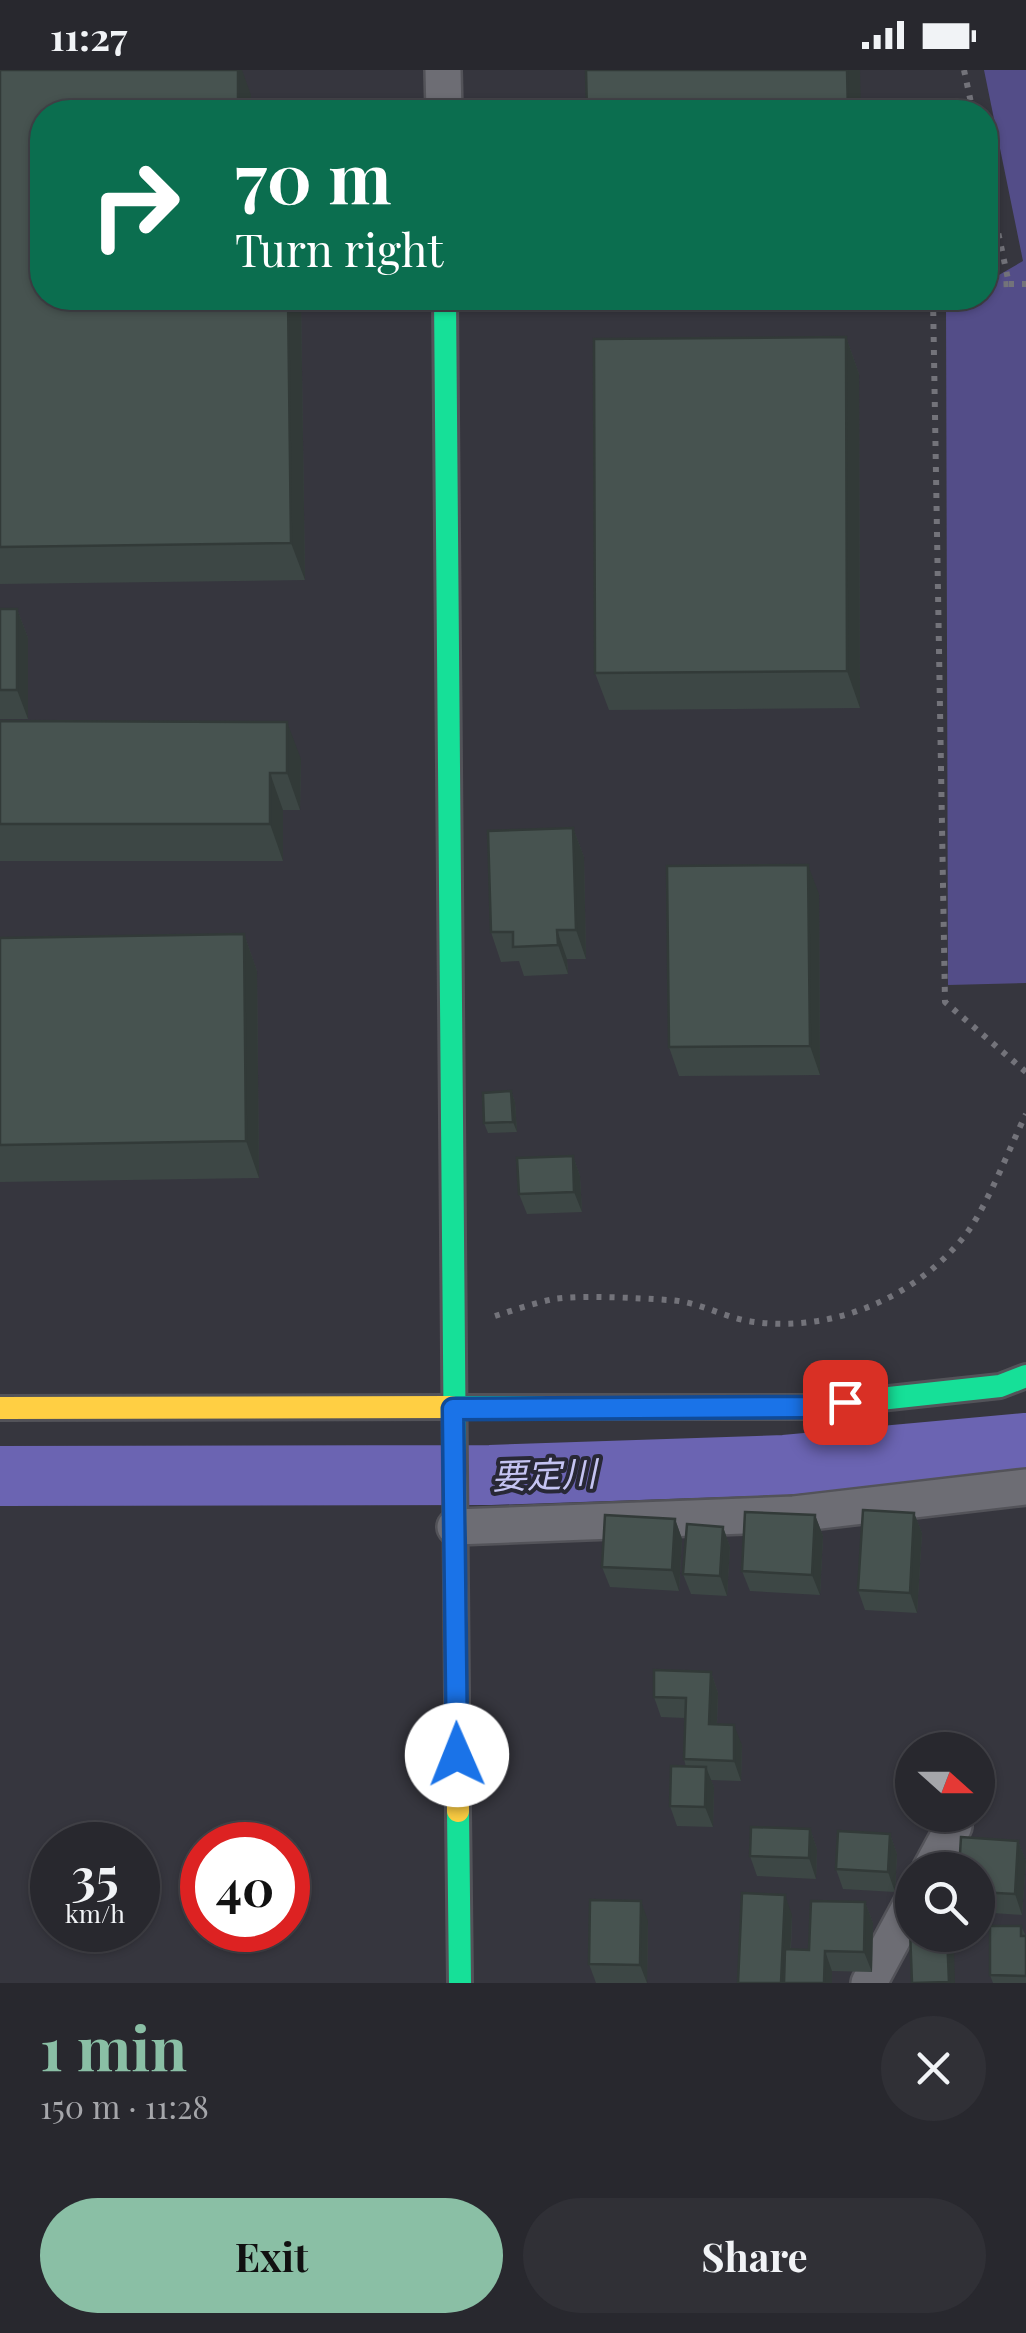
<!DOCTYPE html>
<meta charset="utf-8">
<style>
:root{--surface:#28282e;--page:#303036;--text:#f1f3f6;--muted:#a5a6aa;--line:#44444a;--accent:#8abfa5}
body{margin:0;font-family:"Playfair Display","Noto Sans JP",serif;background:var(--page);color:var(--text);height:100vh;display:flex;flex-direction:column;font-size:38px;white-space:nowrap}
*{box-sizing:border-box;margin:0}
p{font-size:32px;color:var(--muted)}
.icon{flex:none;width:55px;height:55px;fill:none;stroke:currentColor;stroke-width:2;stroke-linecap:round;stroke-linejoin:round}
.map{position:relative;height:1913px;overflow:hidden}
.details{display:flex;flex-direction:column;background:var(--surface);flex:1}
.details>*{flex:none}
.hud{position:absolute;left:30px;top:30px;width:968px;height:210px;border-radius:40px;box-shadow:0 2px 8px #0004,0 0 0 2px var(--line);background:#0b6e4f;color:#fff;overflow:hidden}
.needle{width:65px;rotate:111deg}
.buttons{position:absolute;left:895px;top:1662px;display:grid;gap:20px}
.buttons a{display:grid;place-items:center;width:100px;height:100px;border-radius:50%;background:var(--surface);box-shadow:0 2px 8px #0004,0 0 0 2px var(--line);font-size:50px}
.speed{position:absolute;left:30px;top:1752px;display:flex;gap:20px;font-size:50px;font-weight:700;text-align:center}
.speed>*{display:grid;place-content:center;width:130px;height:130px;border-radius:50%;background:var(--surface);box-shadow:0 2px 8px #0004,0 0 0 2px var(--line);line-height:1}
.speed small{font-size:25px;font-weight:400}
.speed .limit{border:15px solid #d22;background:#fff;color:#111}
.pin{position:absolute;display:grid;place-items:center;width:85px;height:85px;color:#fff;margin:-42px;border-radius:20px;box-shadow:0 5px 15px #0006}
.me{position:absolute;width:110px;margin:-55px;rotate:359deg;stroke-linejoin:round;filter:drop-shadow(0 0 8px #0008)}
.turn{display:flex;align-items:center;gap:35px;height:210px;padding:0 40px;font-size:45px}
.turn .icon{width:130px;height:130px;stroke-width:2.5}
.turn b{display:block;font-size:70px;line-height:85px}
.round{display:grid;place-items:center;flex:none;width:105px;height:105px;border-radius:52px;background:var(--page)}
.summary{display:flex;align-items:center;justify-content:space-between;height:170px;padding:0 40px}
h1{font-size:60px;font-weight:700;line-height:75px;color:var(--accent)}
.cta{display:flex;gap:20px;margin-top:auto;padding:20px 40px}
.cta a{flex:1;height:115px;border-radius:60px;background:var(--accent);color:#111;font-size:40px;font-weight:700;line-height:115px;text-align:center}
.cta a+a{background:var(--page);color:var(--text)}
.status{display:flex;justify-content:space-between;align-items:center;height:70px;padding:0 50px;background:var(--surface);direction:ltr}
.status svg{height:28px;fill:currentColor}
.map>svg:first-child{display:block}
.green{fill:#534d88}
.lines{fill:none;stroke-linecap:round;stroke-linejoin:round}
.river{stroke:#6b64b2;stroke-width:60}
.street-casing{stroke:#535359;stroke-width:40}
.fast-casing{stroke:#535359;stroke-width:28}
.slow-casing{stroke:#535359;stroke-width:28}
.path{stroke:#73737a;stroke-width:6;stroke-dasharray:5 8;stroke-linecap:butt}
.street{stroke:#6d6d74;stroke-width:35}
.fast{stroke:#16e098;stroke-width:22}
.slow{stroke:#ffcf43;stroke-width:22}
.wall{fill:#3d4745}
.shaded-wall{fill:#323a38}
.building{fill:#475350;stroke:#323a38;stroke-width:2.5}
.route-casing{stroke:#114b97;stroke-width:25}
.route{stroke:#1a73e8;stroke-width:18}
.labels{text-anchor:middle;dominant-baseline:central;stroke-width:8;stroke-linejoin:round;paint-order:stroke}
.water-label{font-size:35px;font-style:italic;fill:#c5c4f2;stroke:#282836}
</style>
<div class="status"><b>11:27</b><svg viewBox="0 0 49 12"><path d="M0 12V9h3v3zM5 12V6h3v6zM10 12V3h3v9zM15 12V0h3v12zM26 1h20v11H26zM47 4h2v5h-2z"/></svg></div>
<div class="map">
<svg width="1026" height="1913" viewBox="0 0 1026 1913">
<rect width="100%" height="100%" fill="#36363e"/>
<path class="green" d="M984 0H1026V913L948 915 946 235 959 228H985V213L1023 191Z"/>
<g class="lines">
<path class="river" d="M0 1406 490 1405 785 1395 1026 1373"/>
<g class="street-casing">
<path id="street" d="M443 0 444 42
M455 1457 794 1444 1026 1417
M930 1800 954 1756
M869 1913 912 1833"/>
</g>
<g class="fast-casing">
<path id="fast" d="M445 228 455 1400
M451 1337H806L1000 1316 1026 1306
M458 1741 460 1913"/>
</g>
<g class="slow-casing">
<path id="slow" d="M0 1338 451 1337
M455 1400 458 1741"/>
</g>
<path class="path" d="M964 0 973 42
M985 100 1009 214 985 215
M1009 214H1026
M933 228 945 932 1026 1002
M495 1246C514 1240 534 1233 554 1229 583 1225 637 1228 668 1230 697 1231 721 1246 748 1251 830 1265 920 1227 969 1160 989 1131 1010 1077 1026 1044"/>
<use href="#street" class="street"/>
<use href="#fast" class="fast"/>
<use href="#slow" class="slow"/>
</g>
<path class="wall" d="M0 0 251 25 42 42 301 230 305 510 0 514Z
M846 267 859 304 860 638 609 640 595 603Z
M0 539H17L28 568V649H0Z
M0 651 301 689 300 740H283V791H0Z
M573 758 584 787 586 889H567L568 904 524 906 519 891 501 892 491 862Z
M819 824 820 1005 679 1006 669 977Z
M244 864 257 901 259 1108 0 1112V868Z
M511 1021 515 1032 517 1062 488 1063 484 1053Z
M573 1086 580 1106 582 1142 527 1144 519 1124Z
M914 1443 922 1463 917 1543 865 1540 858 1520Z
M815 1445 823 1466 820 1525 750 1521 742 1501Z
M675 1449 682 1469 679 1521 610 1517 602 1497Z
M723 1457 730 1477 727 1526 691 1524 683 1504Z
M711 1602 718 1623 717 1654 742 1675 741 1711 711 1710 714 1717 713 1757 677 1756 670 1736 686 1697 684 1689 685 1648 661 1647 654 1627Z
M810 1759 817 1779 816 1809 757 1806 750 1786Z
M890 1764 897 1784 895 1822 843 1819 836 1799Z
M1018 1771 1026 1791 1022 1845 978 1842V1800Z
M865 1832 873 1853 872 1902 832 1901V1913H738L792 1845 791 1879 809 1880Z
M648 1851 647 1913H596L589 1894Z
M1021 1856 1026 1866V1913H993L990 1905Z"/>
<path class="shaded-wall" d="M238 0H242L251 25V42H238Z
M847 0H860L861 42H848Z
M288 228H300L301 230 305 510 291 473Z
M846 267 859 304 860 638 847 601Z
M17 539 28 568V649L17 620Z
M287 652 301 689 300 740 287 703Z
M270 703 283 740V791L270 754Z
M573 758 584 787 586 889 576 860Z
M808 795 819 824 820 1005 810 976Z
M557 860 567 889 568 904 558 875Z
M244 864 257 901 259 1108 246 1071Z
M511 1021 515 1032 517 1062 513 1052Z
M573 1086 580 1106 582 1142 574 1122Z
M914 1443 922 1463 917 1543 910 1523Z
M815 1445 823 1466 820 1525 812 1505Z
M675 1449 682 1469 679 1521 672 1500Z
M723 1457 730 1477 727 1526 720 1506Z
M711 1602 718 1623 716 1674 709 1654Z
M734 1655 742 1675 741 1711 734 1691Z
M706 1697 714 1717 713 1757 705 1737Z
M810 1759 817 1779 816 1809 809 1788Z
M890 1764 897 1784 895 1822 888 1802Z
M1018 1771 1026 1791 1022 1845 1015 1824Z
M785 1825 792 1845 789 1913H781Z
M641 1831 648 1851 647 1913 640 1895Z
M865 1832 873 1853 872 1902 864 1882Z
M947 1865H949L954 1878 955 1913H949Z
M825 1881 832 1901V1913H824Z"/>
<path class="building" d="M0 0H238V42H42V228H288L291 473 0 477Z
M586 0H847L848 42H587Z
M846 267 847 601 595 603 594 269Z
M0 539H17V620H0Z
M0 651 287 652V703H270V754H0Z
M573 758 576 860H557L558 875 513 877V862H491L488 761Z
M808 795 810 976 669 977 667 796Z
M244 864 246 1071 0 1075V868Z
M511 1021 513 1052 484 1053 483 1023Z
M573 1086 574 1122 519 1124 517 1088Z
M863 1440 914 1443 910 1523 858 1520Z
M745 1442 815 1445 812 1505 742 1501Z
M605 1445 675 1449 672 1500 602 1497Z
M687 1454 723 1457 720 1506 683 1504Z
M654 1600 711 1602 709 1654 734 1655V1691L684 1689 686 1628 654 1627Z
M671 1696 706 1697 705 1737 670 1736Z
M751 1757 810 1759 809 1788 750 1786Z
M838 1761 890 1764 888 1802 836 1799Z
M961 1767 1018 1771 1015 1824 978 1822V1800H959Z
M742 1823 785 1825 781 1913H738Z
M590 1830 641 1831 640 1895 589 1894Z
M811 1831 865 1832 864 1882 825 1881 824 1913H784L785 1879 809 1880Z
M990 1856H1021V1866H1026V1906L990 1905Z
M912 1859V1865H947L949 1912 912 1913 910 1860Z"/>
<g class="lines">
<g class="route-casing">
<path id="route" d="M457 1685 453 1339 806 1337 845 1332"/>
</g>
<use href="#route" class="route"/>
</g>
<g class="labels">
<g class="water-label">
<text transform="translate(544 1403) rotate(-2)">要定川</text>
</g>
</g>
</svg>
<div class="buttons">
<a><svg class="needle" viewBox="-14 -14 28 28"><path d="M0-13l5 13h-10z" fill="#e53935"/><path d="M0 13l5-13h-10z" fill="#a5a6aa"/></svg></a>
<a><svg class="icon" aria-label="search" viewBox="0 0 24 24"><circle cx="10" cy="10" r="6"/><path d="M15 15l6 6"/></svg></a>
</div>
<div class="speed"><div>35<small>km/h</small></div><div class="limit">40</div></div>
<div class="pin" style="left:845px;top:1332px;background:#d93025"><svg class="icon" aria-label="arrive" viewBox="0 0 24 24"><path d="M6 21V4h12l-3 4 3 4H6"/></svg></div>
<svg class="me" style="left:457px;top:1685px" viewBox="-20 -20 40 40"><circle r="19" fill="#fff"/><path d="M0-13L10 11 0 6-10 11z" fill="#1a73e8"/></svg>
<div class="hud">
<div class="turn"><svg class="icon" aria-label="right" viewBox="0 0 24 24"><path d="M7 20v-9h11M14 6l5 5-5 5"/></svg><div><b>70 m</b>Turn right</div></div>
</div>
</div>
<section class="details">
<div class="summary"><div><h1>1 min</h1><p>150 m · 11:28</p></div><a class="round"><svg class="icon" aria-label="close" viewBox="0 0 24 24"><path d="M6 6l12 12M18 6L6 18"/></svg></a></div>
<div class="cta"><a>Exit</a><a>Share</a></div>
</section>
